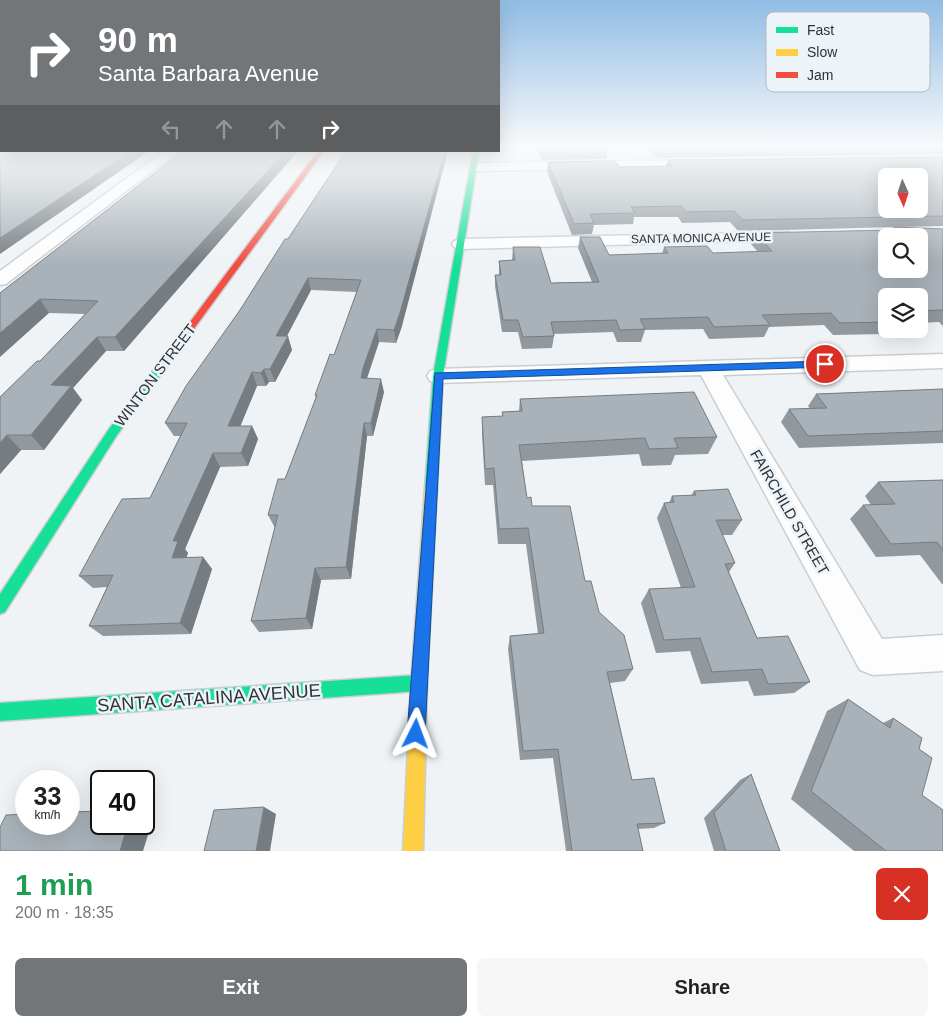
<!DOCTYPE html>
<meta charset="utf-8">
<style>
:root{--surface:#fff;--page:#f6f6f6;--text:#222;--muted:#767676;--accent:#737679}
body{margin:0;font-family:Helvetica,sans-serif;background:var(--page);color:var(--text);height:100vh;display:flex;flex-direction:column;font-size:19px;white-space:nowrap}
*{box-sizing:border-box;margin:0}
p{font-size:16px;color:var(--muted)}
.icon{flex:none;width:28px;height:28px;fill:none;stroke:currentColor;stroke-width:2;stroke-linecap:round;stroke-linejoin:round}
.map{position:relative;height:851px;overflow:hidden}
.drawer{display:flex;flex-direction:column;background:var(--surface);flex:1}
.drawer>*{flex:none}
.banner{position:absolute;left:0px;top:0px;width:500px;height:152px;box-shadow:0 5px 20px #0002;background:#737679;color:#fff;overflow:hidden}
.needle{width:32px;rotate:177deg}
.controls{position:absolute;left:878px;top:168px;display:grid;gap:10px}
.controls a{display:grid;place-items:center;width:50px;height:50px;border-radius:8px;background:var(--surface);box-shadow:0 5px 20px #0002;font-size:25px}
.speed{position:absolute;left:15px;top:770px;display:flex;gap:10px;font-size:25px;font-weight:700;text-align:center}
.speed>*{display:grid;place-content:center;width:65px;height:65px;border-radius:50%;background:var(--surface);box-shadow:0 5px 20px #0002;line-height:1}
.speed small{font-size:12px;font-weight:400}
.speed .limit{border:2px solid #111;border-radius:8px;background:#fff;color:#111}
.pin{position:absolute;display:grid;place-items:center;width:42px;height:42px;color:#fff;margin:-21px;border:2px solid #fff;border-radius:50%;box-shadow:0 1px 5px #0007}
.me{position:absolute;width:55px;margin:-28px;rotate:3deg;stroke-linejoin:round;filter:drop-shadow(0 0 4px #0008)}
.turn{display:flex;align-items:center;gap:18px;height:105px;padding:0 15px;font-size:22px}
.turn .icon{width:65px;height:65px;stroke-width:2.5}
.turn b{display:block;font-size:35px;line-height:42px}
.lanes{display:flex;align-items:center;height:48px;padding:0 15px;background:#0003;justify-content:center;gap:25px;direction:ltr}
.lanes .off{opacity:.35}
.round{display:grid;place-items:center;flex:none;width:52px;height:52px;border-radius:8px;background:var(--page)}
.head{display:flex;align-items:center;justify-content:space-between;height:85px;padding:0 15px}
h1{font-size:30px;font-weight:600;line-height:38px;color:#1e9e55}
.action{display:flex;gap:10px;margin-top:auto;padding:10px 15px}
.action a{flex:1;height:58px;border-radius:8px;background:var(--accent);color:#fff;font-size:20px;font-weight:600;line-height:58px;text-align:center}
.action a+a{background:var(--page);color:var(--text)}
.map>svg:first-child{display:block}
.lines{fill:none;stroke-linecap:round;stroke-linejoin:round}
.street-casing{stroke:#cbced1;stroke-width:3}
.fast-casing{stroke:#cbced1;stroke-width:3}
.slow-casing{stroke:#cbced1;stroke-width:3}
.jam-casing{stroke:#cbced1;stroke-width:3}
.street{fill:#fdfdfe;fill-rule:evenodd}
.fast{fill:#16e098;fill-rule:evenodd}
.slow{fill:#ffcf43;fill-rule:evenodd}
.jam{fill:#f24e42;fill-rule:evenodd}
.wall{fill:#91999f}
.shaded-wall{fill:#767d82}
.building{fill:#a9b2b9;stroke:#767d82;fill-rule:evenodd}
.route{fill:#1a73e8;stroke:#114b97}
.labels{text-anchor:middle;dominant-baseline:central;stroke-width:5;stroke-linejoin:round;paint-order:stroke}
.far-street-label{font-size:12px;fill:#303335;stroke:#ecf3f9}
.street-label{font-size:15px;fill:#303335;stroke:#ecf3f9}
.near-street-label{font-size:18px;fill:#303335;stroke:#ecf3f9}
.key{fill:#ecf3f9;stroke:#b4b9be;stroke-width:1}
.key-label{font-size:14px;fill:#303335}
</style>
<div class="map">
<svg width="943" height="851" viewBox="0 0 943 851">
<rect width="100%" height="100%" fill="#eff3f6"/>
<g class="lines">
<g class="street-casing">
<path id="street" d="M164 151H178L6 284 0 285V271Z
M701 160 707 164 705 167 474 171 468 167 474 163Z
M788 232 796 237 794 240 460 249 454 247 452 244 454 241 460 239Z
M943 354V368L723 375 882 639 943 635V671L873 675 860 670 701 375 438 383 430 381 427 376 430 371 438 369Z"/>
</g>
<g class="fast-casing">
<path id="fast" d="M473 151H479L443 376 437 488 435 492 431 493 427 492 425 488 433 376Z
M190 325 195 328 117 435 5 612 0 614V594L109 429 187 326Z
M419 675 425 677 427 683 425 689 419 691 0 721V703Z"/>
</g>
<g class="slow-casing">
<path id="slow" d="M431 483 435 484 437 488 427 683 423 851H403L411 683 425 488 427 484Z"/>
</g>
<g class="jam-casing">
<path id="jam" d="M318 151H324L193 330H187V326Z"/>
</g>
<use href="#street" class="street"/>
<use href="#fast" class="fast"/>
<use href="#slow" class="slow"/>
<use href="#jam" class="jam"/>
</g>
<path class="wall" d="M536 146H605L608 150 606 159 542 160Z
M645 146H943V154L656 158Z
M346 151 402 326 396 343 379 342 367 378 384 392 373 436H367L351 579 321 580 312 629 259 632 251 621 275 528 268 515 285 479 316 398 315 395 334 355 357 292 311 290 287 336 292 350 275 382H269L266 386H257L240 426H252L258 439 248 466 220 467 185 549 188 553 186 558 203 557 212 569 191 634 103 636 89 626 107 587 93 588 79 576 150 498 180 436H174L165 423Z
M297 152 124 351H106L73 388 82 400 44 450H21L0 474V397L40 361 85 314 49 313 0 293Z
M943 157V226L897 227 943 229V326L939 322 919 323V296H886V329H889L885 334 833 335 824 325 769 327 764 337 709 339 703 329 645 330 641 342H617L613 332 554 334V336L552 348 522 349 518 332H502L495 286V275H499V261L512 260 513 247 551 283 592 282 578 248 580 237 609 255 662 254 664 247 713 253 758 252 751 244 755 233 893 230 894 227 738 231 730 222 682 223 678 217H634L633 224 594 225 592 234 572 235 547 172 548 162 619 167 666 166 668 160Z
M943 389V443L799 448 781 422 789 409H810L808 406 816 394Z
M520 399 717 437 708 454 675 455 671 465 642 466 639 454 522 461 527 498 532 506 585 581 599 612 633 669 625 681 610 683 632 780 665 823 654 828 638 829 643 851H566L553 758 520 760 508 649 510 636 538 634 526 544H498L493 485H485L482 434V417L502 416V412L519 411Z
M943 480V584H942L920 555 876 557 850 519 863 505H871L865 496 878 482Z
M694 491 742 520 732 535H722L735 563 729 572 757 638 810 682 794 693 754 696 748 681 701 684 690 651 656 653 641 603 649 589 681 588 657 518 664 503H669L672 496H691Z
M848 699 883 723 893 718 919 749 922 795 943 851H854L791 799 827 711Z
M751 774 780 851H714L704 818 740 780Z"/>
<path class="shaded-wall" d="M0 146H1V151H7L0 155Z
M131 151H149L0 254V238Z
M286 151H297V152L124 351 115 337Z
M445 151H448L402 326 396 343 394 330Z
M308 278 311 290 280 349 276 336Z
M40 299 49 313 0 357V333Z
M377 329 379 342 366 381 361 378 363 368Z
M288 336 292 350 275 382 270 369Z
M97 337 106 351 73 388 82 400 44 450 31 435 51 385Z
M264 369 269 382 266 386 261 373Z
M252 372 257 386 235 439 228 426Z
M381 379 384 392 373 436 371 423Z
M364 423 367 436 351 579 346 567Z
M252 426 258 439 248 466 241 453Z
M7 435 21 450 0 474V443Z
M213 453 220 467 185 549 188 553 182 570 172 558 173 541Z
M203 557 212 569 191 634 180 623Z
M315 568 321 580 312 629 306 618Z
M264 807 276 814 270 851H256Z
M144 816 153 819 143 851H120L128 824H144Z"/>
<path class="building" d="M540 146H605L608 150 543 151Z
M655 146H909L658 149Z
M6 151H131L0 238V154Z
M183 151H286L115 337H97L51 385 71 386 31 435H7L0 443V397L37 361H40L98 301 40 299 0 333V293Z
M346 151H445L400 313 394 330 377 329 363 368 361 378 381 379 371 423H364L346 567 315 568 306 618 251 621 278 515H268L278 479H285L317 395H315L330 354 334 355 361 280 308 278 276 336H288L270 369H264L261 373 252 372 228 426H252L241 453H213L173 541H178L172 558 203 557 180 623 89 626 113 575 79 576 103 532 122 499 150 498 187 423H165L186 386 240 310 285 239H288Z
M943 157V216L743 220 734 211 686 212 681 206 631 207 635 213 590 214 594 223 574 224 548 162 615 161 619 167 672 166 668 160ZM886 176H919V209H886Z
M894 227 943 229V310L919 311V296H886V312H884L886 315V322L840 323 831 313 762 315 770 325 714 327 708 317 640 319 645 329 620 330 616 320 551 322 554 336 523 337 518 320H503L495 275H501L499 261 515 260 513 247H540L551 283 599 282 580 237H600L609 255 668 253 664 247 707 246 713 253 772 251 755 233 893 230ZM886 236H919V269H886Z
M943 389V431L808 436 789 409 827 408 816 394Z
M694 392 717 437 674 438 678 448 649 449 645 438 519 445 527 498 531 497 532 506H570L585 581H591L599 612 624 635 633 669 607 672 632 780 654 778 665 823 637 824 643 851H572L558 749 523 751 510 636 544 633 528 528 499 529 494 468 485 469 482 417 503 416 502 412 522 411 520 399Z
M943 480V550L937 542 891 544 863 505 895 504 878 482Z
M728 489 742 520H716L735 563 725 564 757 638 788 636 810 682 768 684 762 669 712 672 700 638 664 640 649 589 695 587 664 503 674 502 672 496 696 495 694 491Z
M848 699 890 728 893 718 922 738 919 749 932 758 922 795 943 810V851H886L811 791Z
M751 774 780 851H726L714 813Z
M264 807 256 851H204L214 810Z
M101 811V824H128L120 851H0V827L6 815 26 814V824H69V812Z"/>
<linearGradient id="sky" x2="0" y2="1"><stop stop-color="#90bce4"/><stop offset="0.55" stop-color="#f8fafb"/><stop offset="1" stop-color="#f8fafb" stop-opacity="0"/></linearGradient>
<rect width="943" height="265" fill="url(#sky)"/>
<path class="route" d="M825 361 830 364 829 367 443 379 425 734 422 740 416 743 410 740 407 734 435 373Z"/>
<g class="labels">
<g class="far-street-label">
<text transform="translate(701 238) rotate(-1)">SANTA MONICA AVENUE</text>
</g>
<g class="street-label">
<text transform="translate(155 375) rotate(-53)">WINTON STREET</text>
<text transform="translate(790 512) rotate(60)">FAIRCHILD STREET</text>
</g>
<g class="near-street-label">
<text transform="translate(209 698) rotate(-4)">SANTA CATALINA AVENUE</text>
</g>
</g>
<rect x="766" y="12" width="164" height="80" rx="8" class="key"/>
<rect x="776" y="27" width="22" height="6" fill="#16e098"/>
<rect x="776" y="49" width="22" height="7" fill="#ffcf43"/>
<rect x="776" y="72" width="22" height="6" fill="#f24e42"/>
<g class="key-label">
<text x="807" y="35">Fast</text>
<text x="807" y="57">Slow</text>
<text x="807" y="80">Jam</text>
</g>
</svg>
<div class="controls">
<a><svg class="needle" viewBox="-14 -14 28 28"><path d="M0-13l5 13h-10z" fill="#e53935"/><path d="M0 13l5-13h-10z" fill="#767676"/></svg></a>
<a><svg class="icon" aria-label="search" viewBox="0 0 24 24"><circle cx="10" cy="10" r="6"/><path d="M15 15l6 6"/></svg></a>
<a><svg class="icon" aria-label="layers" viewBox="0 0 24 24"><path d="M12 4l9 5-9 5-9-5zM3 14l9 5 9-5"/></svg></a>
</div>
<div class="speed"><div>33<small>km/h</small></div><div class="limit">40</div></div>
<div class="pin" style="left:825px;top:364px;background:#d93025"><svg class="icon" aria-label="arrive" viewBox="0 0 24 24"><path d="M6 21V4h12l-3 4 3 4H6"/></svg></div>
<svg class="me" style="left:416px;top:734px" viewBox="-20 -20 40 40"><path d="M0-17L14 15 0 8-14 15z" fill="#1a73e8" stroke="#fff" stroke-width="4"/></svg>
<div class="banner">
<div class="turn"><svg class="icon" aria-label="right" viewBox="0 0 24 24"><path d="M7 20v-9h11M14 6l5 5-5 5"/></svg><div><b>90 m</b>Santa Barbara Avenue</div></div>
<div class="lanes"><svg class="icon off" aria-label="left" viewBox="0 0 24 24"><path d="M17 20v-9H6M10 6l-5 5 5 5"/></svg><svg class="icon off" aria-label="ahead" viewBox="0 0 24 24"><path d="M12 20V5M6 11l6-6 6 6"/></svg><svg class="icon off" aria-label="ahead" viewBox="0 0 24 24"><path d="M12 20V5M6 11l6-6 6 6"/></svg><svg class="icon" aria-label="right" viewBox="0 0 24 24"><path d="M7 20v-9h11M14 6l5 5-5 5"/></svg></div>
</div>
</div>
<section class="drawer">
<div class="head"><div><h1>1 min</h1><p>200 m · 18:35</p></div><a class="round" style="background:#d93025;color:#fff"><svg class="icon" aria-label="close" viewBox="0 0 24 24"><path d="M6 6l12 12M18 6L6 18"/></svg></a></div>
<div class="action"><a>Exit</a><a>Share</a></div>
</section>
